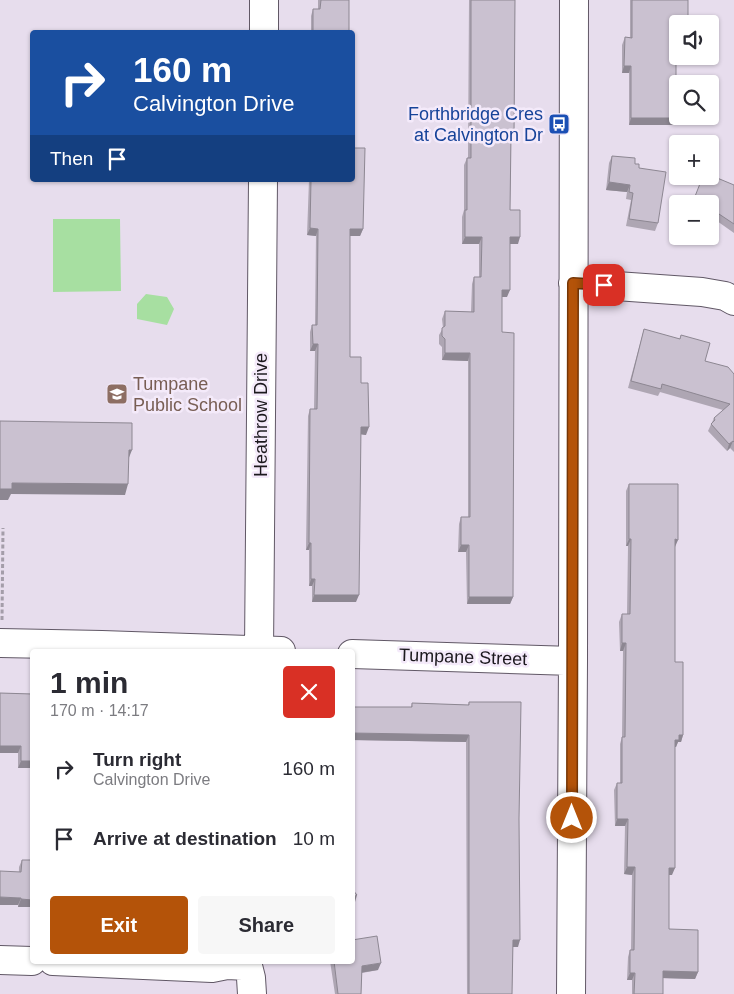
<!DOCTYPE html>
<meta charset="utf-8">
<style>
:root{--surface:#fff;--page:#f7f7f7;--text:#2b2b33;--muted:#7c7c81;--accent:#b45309}
body{margin:0;font-family:Helvetica,sans-serif;background:var(--page);color:var(--text);height:100vh;display:flex;flex-direction:column;font-size:19px;white-space:nowrap}
*{box-sizing:border-box;margin:0}
p{font-size:16px;color:var(--muted)}
.icon{flex:none;width:28px;height:28px;fill:none;stroke:currentColor;stroke-width:2;stroke-linecap:round;stroke-linejoin:round}
.map{position:relative;flex:1;overflow:hidden}
.sheet{position:absolute;left:30px;top:649px;width:325px;height:315px;display:flex;flex-direction:column;background:var(--surface);border-radius:5px;box-shadow:0 1px 4px #0004}
.sheet>*{flex:none}
.hud{position:absolute;left:30px;top:30px;width:325px;height:152px;border-radius:5px;box-shadow:0 1px 4px #0004;background:#1a4fa0;color:#fff;overflow:hidden}
.buttons{position:absolute;left:669px;top:15px;display:grid;gap:10px}
.buttons a{display:grid;place-items:center;width:50px;height:50px;border-radius:5px;background:var(--surface);box-shadow:0 1px 4px #0004;font-size:25px}
.pin{position:absolute;display:grid;place-items:center;width:42px;height:42px;color:#fff;margin:-21px;border-radius:10px;box-shadow:0 2px 8px #0006}
.me{position:absolute;width:55px;margin:-28px;rotate:0deg;stroke-linejoin:round;filter:drop-shadow(0 0 4px #0008)}
.turn{display:flex;align-items:center;gap:18px;height:105px;padding:0 20px;font-size:22px}
.turn .icon{width:65px;height:65px;stroke-width:2.5}
.turn b{display:block;font-size:35px;line-height:42px}
.then{display:flex;align-items:center;height:48px;padding:0 20px;background:#0003;gap:10px;font-size:19px}
.round{display:grid;place-items:center;flex:none;width:52px;height:52px;border-radius:5px;background:var(--page)}
.headline{display:flex;align-items:center;justify-content:space-between;height:85px;padding:0 20px}
h1{font-size:30px;font-weight:800;line-height:38px}
.action{display:flex;gap:10px;margin-top:auto;padding:10px 20px}
.action a{flex:1;height:58px;border-radius:5px;background:var(--accent);color:#fff;font-size:20px;font-weight:800;line-height:58px;text-align:center}
.action a+a{background:var(--page);color:var(--text)}
ul{padding:0;list-style:none}
li{display:flex;align-items:center;gap:15px;height:70px;padding:0 20px}
li div{flex:1}
li b{display:block;font-size:19px}
li em{font-style:normal}
.map>svg:first-child{display:block}
.green{fill:#a7dfa1}
.lines{fill:none;stroke-linecap:round;stroke-linejoin:round}
.minor-casing{stroke:#615866;stroke-width:30}
.path{stroke:#a49da9;stroke-width:3;stroke-dasharray:4 2.5;stroke-linecap:butt}
.minor{stroke:#fff;stroke-width:28}
.wall{fill:#aea6b3}
.shaded-wall{fill:#8d8792}
.building{fill:#cac1d0;stroke:#8d8792}
.route-casing{stroke:#753606;stroke-width:12}
.route{stroke:#b45309;stroke-width:9}
.labels{text-anchor:middle;dominant-baseline:central;stroke-width:5;stroke-linejoin:round;paint-order:stroke}
.transit-label{font-size:18px;fill:#164399;stroke:#f4eafa;text-anchor:end}
.education-label{font-size:18px;fill:#785e54;stroke:#f4eafa;text-anchor:start}
.street-label{font-size:18px;fill:#1c191e;stroke:#f4eafa}
</style>
<div class="map">
<svg width="734" height="994" viewBox="0 0 734 994">
<rect width="100%" height="100%" fill="#e7dded"/>
<path class="green" d="M53 219H120L121 291 53 292Z
M146 294 167 297 174 309 167 325 137 319V304Z"/>
<g class="lines">
<g class="minor-casing">
<path id="minor" d="M264 32V0
M573 283 702 292 725 296 734 301
M0 643 102 645 281 651
M259 651 263 180
M352 654 573 661
M0 960 32 961
M53 961 212 968 227 965 248 966 251 978 252 994
M571 994 573 661 574 0"/>
</g>
<path class="path" d="M2 620 3 528"/>
<use href="#minor" class="minor"/>
</g>
<path class="wall" d="M318 0H349V32H311V16L313 9H318Z
M469 0H515L514 135 511 142 510 210 518 244H510L507 297H502V332L513 597 510 604H467L466 552H458L459 524 461 517H468V361L442 360V347L439 344V335L443 328 442 319 445 311 471 312 472 284 474 277H479V244H462V217L464 210V165L467 158H468Z
M630 0H688L676 45 673 125H629V73H622V45L625 37H630Z
M612 156 635 164 639 168 658 223 655 231 626 226 631 200 626 199 627 192 606 190 609 163Z
M309 180H352L363 229 360 236H350V357L361 383 366 435 361 434 356 602H312V586H309V550H306L308 416 310 409H314L315 351H310V332L312 325H315L316 236 307 235Z
M734 185V233L717 221 710 238 705 236H710V204Z
M644 329 705 361 734 374V452L730 448 727 451 708 431 714 418 723 410 660 392 658 396 628 388Z
M629 484 675 547V662L683 735 681 742H678L676 747H675L672 875H669V929L698 972 695 979 663 978V994H632V980H627L628 957 630 950H631L632 875 624 874 625 826H615L614 790 617 783H620V744L622 737 623 651H620L619 622 622 614H627L628 546H626V491Z
M0 693 32 694V768H18V753H0Z
M352 700 354 707H411L412 703 468 705 469 702 518 947H513L512 994H467L466 742 352 740Z
M22 860 32 907H18L19 867Z
M330 961H352L378 970 362 973 361 994H335Z"/>
<path class="shaded-wall" d="M676 38H678V45H673Z
M624 66H631L629 73H622Z
M631 118H676L673 125H629Z
M511 135H514L511 142H508Z
M609 182 630 185 627 192 606 190Z
M310 228 318 229 316 236 307 235Z
M350 229H363L360 236H348Z
M465 237H482L479 244H462Z
M510 237H520L518 244H507Z
M502 290H510L507 297H500Z
M313 344H318L315 351H310Z
M445 353H470L468 361 442 360Z
M361 427H369L366 435 358 434Z
M733 441 730 448 727 451 729 444Z
M129 450H132L128 460Z
M12 483 128 484 125 495 11 494 8 500H0V489Z
M629 539H631L628 546H626Z
M675 539 678 540 675 547H672Z
M309 543H311L309 550H306Z
M461 545H469L466 552H458Z
M311 579H315L312 586H309Z
M314 595H359L356 602H312Z
M469 597H513L510 604H467Z
M622 643H626L623 651H620Z
M352 733 469 735 466 742 352 740Z
M679 735H683L681 742H678L676 747H672L675 740Z
M0 746H21L18 753H0Z
M21 761H32V768H18Z
M617 819H628L625 826H615Z
M627 867H635L632 875 624 874Z
M669 868H675L672 875H666Z
M357 895 355 902 352 903V898Z
M0 897 21 898 18 905H0Z
M21 899 32 900V907H18Z
M513 940H520L518 947H510Z
M381 963 378 970 359 973 362 966Z
M663 971 698 972 695 979 660 978Z
M630 973H635L632 980H627Z"/>
<path class="building" d="M321 0H349V32H313V9H320Z
M471 0H515L514 135H511L510 210H520V237H510V290H502V332L514 333 513 597H469V545H461V517H470V353H445V339L442 336V328L445 326V311L474 312V277H481L482 237H465V210H467V158H471Z
M632 0H688V24H678V38H676V118H631V66H624L625 37 632 38Z
M352 148H365L363 229H350V357H361V383H368L369 427H361L359 595H314L315 579H311V543H309L310 409H317L318 344H313L312 325H317L318 229 310 228 311 180H352Z
M612 156 635 158V164H639V168L666 172 658 223 629 219 633 193 629 192 630 185 609 182Z
M710 175 734 185V224L719 214 713 231 710 230V204H692L703 176H710Z
M644 329 680 339 681 335 710 343 705 361 728 367 734 374V442L733 441 729 444 711 424 715 420 714 418 730 404 662 384 661 389 631 381Z
M0 421 132 423V450H129L128 484 12 483V489H0Z
M629 484H678V540L675 539V662H683V735H679V740H675V868H669V929L698 930V972L663 971V994H634L635 973H630V950H634L635 867H627L628 819H617V783H622V737H625L626 643H622V614H630L631 539H629Z
M0 693 32 694V761H21V746H0Z
M352 700H354V707H412V703L469 705V702H521L519 819 520 940H513L512 994H469V735L352 733Z
M22 860H32V900L21 899V898L0 897V871L21 872Z
M352 889 357 895 352 898Z
M377 936 381 963 362 966 361 994H338L334 961H352V940Z"/>
<g class="lines">
<g class="route-casing">
<path id="route" d="M572 818 573 283 604 285"/>
</g>
<use href="#route" class="route"/>
</g>
<defs>
<g id="bus-square" transform="scale(1.125)"><rect x="-9" y="-9" width="18" height="18" rx="4" fill="#1a4fb4" stroke="#f4eafa"/><path d="M-5-6H5V4H4V6H2V4H-2V6H-4V4H-5ZM-3.5-4V0h7V-4ZM-3.5 1.2v1.5H-2V1.2ZM2 1.2v1.5H3.5V1.2Z" fill="#fff"/></g>
<g id="school-square" transform="scale(1.125)"><rect x="-9" y="-9" width="18" height="18" rx="4" fill="#8d6e63" stroke="#f4eafa"/><path d="M0-5L7-2L0 1L-7-2ZM-4 1L0 2.5L4 1V4Q0 6-4 4Z" fill="#fff"/></g>
</defs>
<g fill-rule="evenodd">
<use href="#bus-square" x="559" y="124"/>
<use href="#school-square" x="117" y="394"/>
</g>
<g class="labels">
<g class="transit-label">
<text x="543" y="114">Forthbridge Cres<tspan x="543" dy="21">at Calvington Dr</tspan></text>
</g>
<g class="education-label">
<text x="133" y="384">Tumpane<tspan x="133" dy="21">Public School</tspan></text>
</g>
<g class="street-label">
<text transform="translate(261 415) rotate(-90)">Heathrow Drive</text>
<text transform="translate(463 657) rotate(2)">Tumpane Street</text>
</g>
</g>
</svg>
<div class="buttons">
<a><svg class="icon" aria-label="sound" viewBox="0 0 24 24"><path d="M4 9h4l5-4v14l-5-4H4zM17 9q2 3 0 6"/></svg></a>
<a><svg class="icon" aria-label="search" viewBox="0 0 24 24"><circle cx="10" cy="10" r="6"/><path d="M15 15l6 6"/></svg></a>
<a>+</a>
<a>−</a>
</div>
<div class="pin" style="left:604px;top:285px;background:#d93025"><svg class="icon" aria-label="arrive" viewBox="0 0 24 24"><path d="M6 21V4h12l-3 4 3 4H6"/></svg></div>
<svg class="me" style="left:572px;top:818px" viewBox="-20 -20 40 40"><circle r="17" fill="#b45309" stroke="#fff" stroke-width="3"/><path d="M0-11L8 9 0 5-8 9z" fill="#fff"/></svg>
<div class="hud">
<div class="turn"><svg class="icon" aria-label="right" viewBox="0 0 24 24"><path d="M7 20v-9h11M14 6l5 5-5 5"/></svg><div><b>160 m</b>Calvington Drive</div></div>
<div class="then">Then<svg class="icon" aria-label="arrive" viewBox="0 0 24 24"><path d="M6 21V4h12l-3 4 3 4H6"/></svg></div>
</div>
<section class="sheet">
<div class="headline"><div><h1>1 min</h1><p>170 m · 14:17</p></div><a class="round" style="background:#d93025;color:#fff"><svg class="icon" aria-label="close" viewBox="0 0 24 24"><path d="M6 6l12 12M18 6L6 18"/></svg></a></div>
<ul>
<li><svg class="icon" aria-label="right" viewBox="0 0 24 24"><path d="M7 20v-9h11M14 6l5 5-5 5"/></svg><div><b>Turn right</b><p>Calvington Drive</p></div><em>160 m</em></li>
<li><svg class="icon" aria-label="arrive" viewBox="0 0 24 24"><path d="M6 21V4h12l-3 4 3 4H6"/></svg><div><b>Arrive at destination</b></div><em>10 m</em></li>
</ul>
<div class="action"><a>Exit</a><a>Share</a></div>
</section>
</div>
